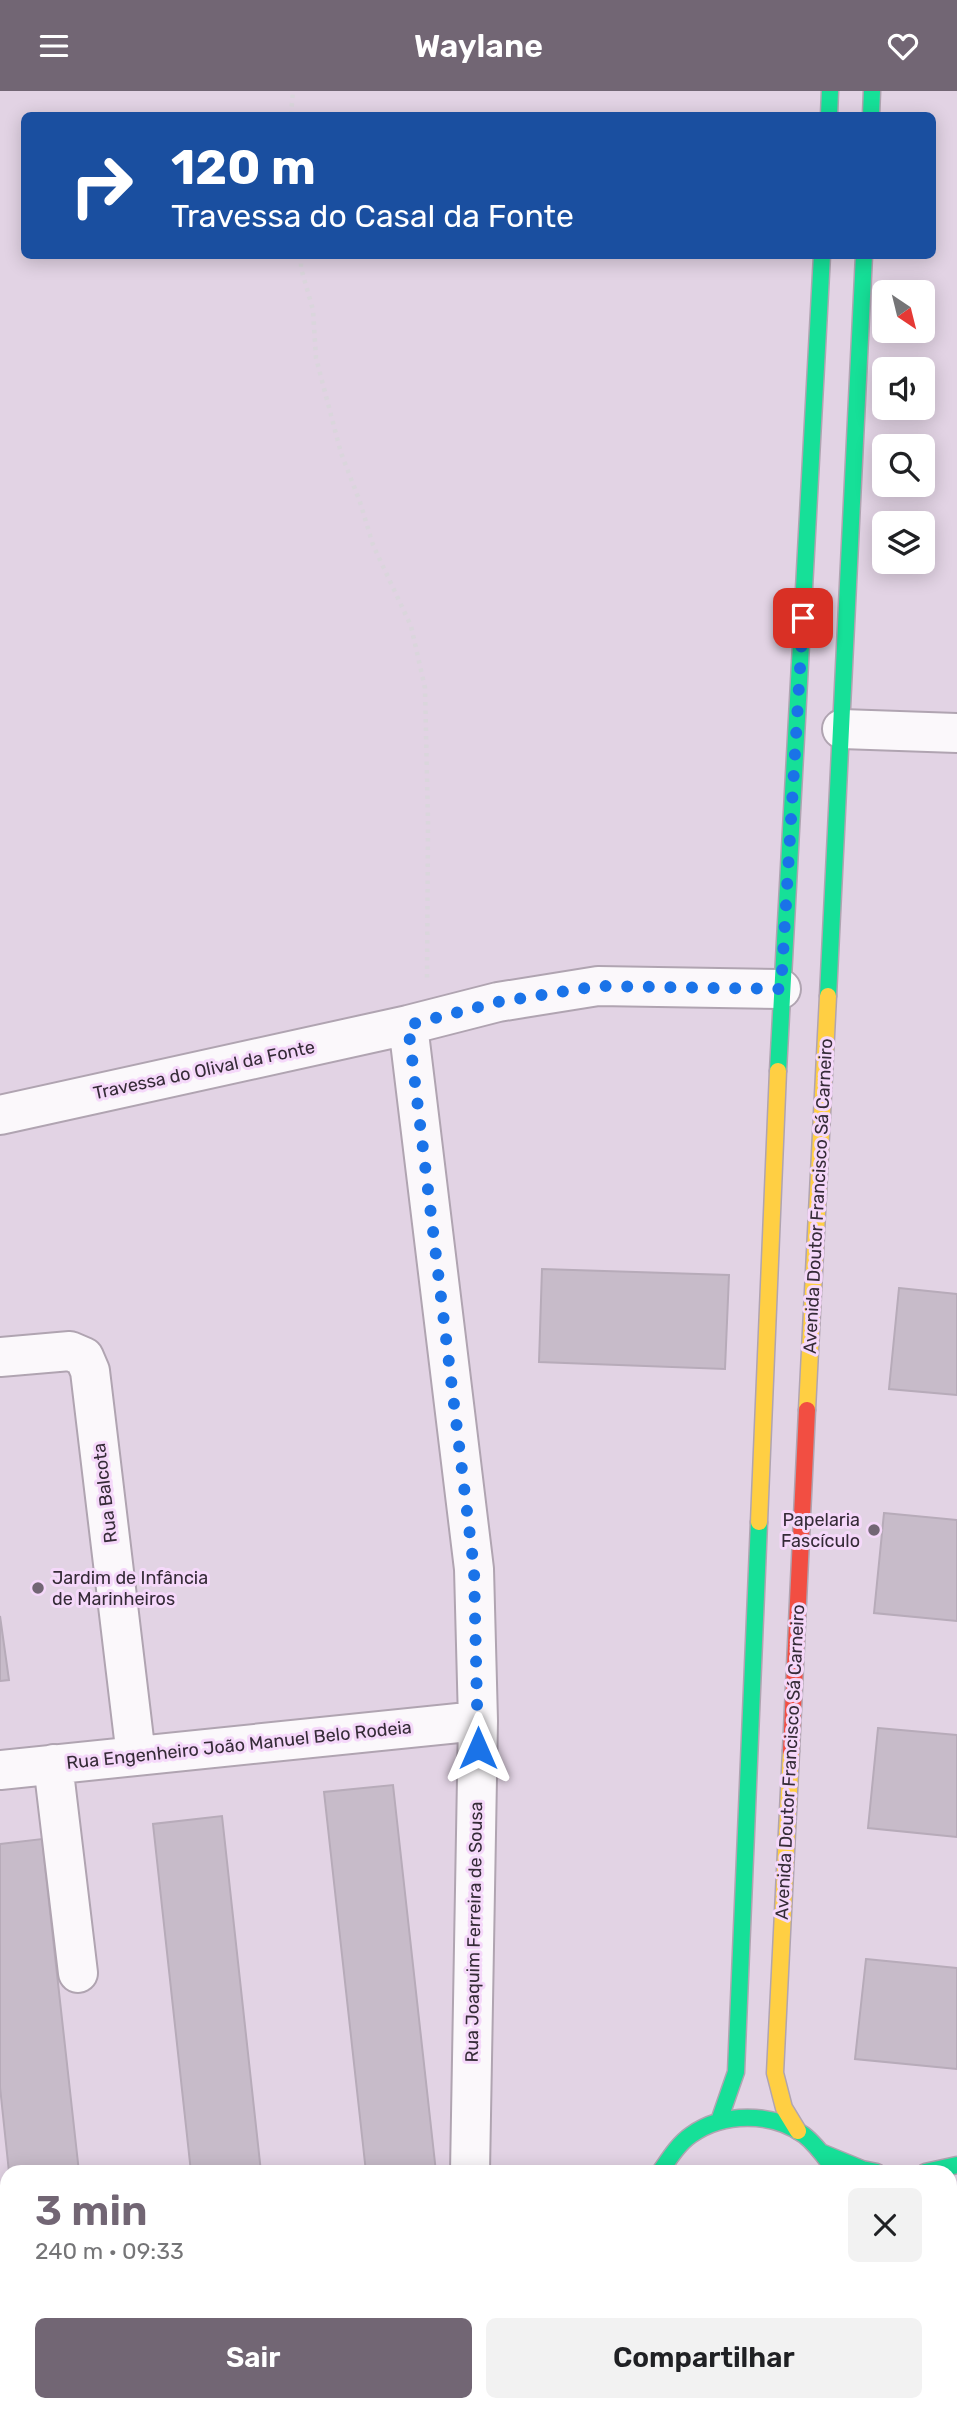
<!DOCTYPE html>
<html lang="pt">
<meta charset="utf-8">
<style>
:root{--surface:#fff;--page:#f2f2f2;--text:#202124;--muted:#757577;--accent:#726674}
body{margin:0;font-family:Rubik,sans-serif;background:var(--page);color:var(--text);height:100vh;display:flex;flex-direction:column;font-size:26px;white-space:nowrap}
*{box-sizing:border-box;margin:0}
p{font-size:23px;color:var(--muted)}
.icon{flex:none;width:38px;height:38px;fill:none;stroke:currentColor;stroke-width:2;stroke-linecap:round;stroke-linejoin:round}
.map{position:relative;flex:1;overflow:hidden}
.side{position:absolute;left:0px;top:2074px;width:957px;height:247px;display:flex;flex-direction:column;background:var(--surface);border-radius:21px 21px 0 0;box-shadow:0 4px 18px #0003}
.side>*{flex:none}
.banner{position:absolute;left:21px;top:21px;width:915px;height:147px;border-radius:10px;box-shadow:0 4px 18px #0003;background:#1a4fa0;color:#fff;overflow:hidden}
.needle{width:46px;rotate:145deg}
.tools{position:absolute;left:872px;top:189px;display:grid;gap:14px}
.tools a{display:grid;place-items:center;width:63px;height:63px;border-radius:10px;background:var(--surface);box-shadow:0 4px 18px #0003;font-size:35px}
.pin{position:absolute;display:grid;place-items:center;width:60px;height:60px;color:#fff;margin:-30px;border-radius:14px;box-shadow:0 4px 10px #0006}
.me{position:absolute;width:77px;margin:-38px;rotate:0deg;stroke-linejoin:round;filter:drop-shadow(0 0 5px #0008)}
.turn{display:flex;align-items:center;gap:24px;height:147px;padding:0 35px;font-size:32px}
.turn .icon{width:91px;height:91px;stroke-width:2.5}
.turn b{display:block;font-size:49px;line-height:60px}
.round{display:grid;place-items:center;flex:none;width:74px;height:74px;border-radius:10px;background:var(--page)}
.head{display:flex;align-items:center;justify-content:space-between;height:119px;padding:0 35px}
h1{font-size:42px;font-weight:600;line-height:52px;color:var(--accent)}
.cta{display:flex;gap:14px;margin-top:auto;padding:14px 35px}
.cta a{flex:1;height:80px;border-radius:10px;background:var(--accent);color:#fff;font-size:28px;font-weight:600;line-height:80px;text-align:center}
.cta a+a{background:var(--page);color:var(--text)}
header{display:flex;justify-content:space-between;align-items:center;height:91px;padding:0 35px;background:var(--accent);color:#fff;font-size:32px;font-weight:600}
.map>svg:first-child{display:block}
.forest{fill:url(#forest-firs)}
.building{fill:#c7bbc9;stroke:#b7abb9;stroke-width:2}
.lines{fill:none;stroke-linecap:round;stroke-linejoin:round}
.street-casing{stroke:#b0a4b1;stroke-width:42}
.fast-casing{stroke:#b0a4b1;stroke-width:19}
.slow-casing{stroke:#b0a4b1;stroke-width:19}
.jam-casing{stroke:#b0a4b1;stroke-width:19}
.path{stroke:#dad6dc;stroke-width:4.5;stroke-dasharray:3.5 5;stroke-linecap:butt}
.street{stroke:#fbf8fb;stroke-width:38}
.fast{stroke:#16e098;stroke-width:16}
.slow{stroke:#ffcf43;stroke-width:16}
.jam{stroke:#f24e42;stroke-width:16}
.route{stroke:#1a73e8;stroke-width:12;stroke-dasharray:0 21.6}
.poi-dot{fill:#726674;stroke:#f5d8fa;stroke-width:2.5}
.labels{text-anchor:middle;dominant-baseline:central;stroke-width:6;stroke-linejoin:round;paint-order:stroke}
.street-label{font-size:18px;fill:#352b37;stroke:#f5d8fa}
.poi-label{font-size:18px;fill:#352b37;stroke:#f5d8fa;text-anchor:end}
</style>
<header><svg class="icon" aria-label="menu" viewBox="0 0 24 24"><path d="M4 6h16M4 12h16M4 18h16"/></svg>Waylane<svg class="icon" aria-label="heart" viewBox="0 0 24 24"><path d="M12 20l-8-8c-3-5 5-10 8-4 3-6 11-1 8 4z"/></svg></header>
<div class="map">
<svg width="957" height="2320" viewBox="0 0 957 2320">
<defs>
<pattern id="forest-firs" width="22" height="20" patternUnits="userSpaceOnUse" patternTransform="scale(1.75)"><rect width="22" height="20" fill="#eeb8be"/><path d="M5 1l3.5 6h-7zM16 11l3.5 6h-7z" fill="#cd9ea4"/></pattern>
</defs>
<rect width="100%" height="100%" fill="#e2d3e4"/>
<path class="forest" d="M957 2166V2305L950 2312V2168Z
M799 2314H948L942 2320H796Z"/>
<path class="building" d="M542 1178 729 1184 725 1278 539 1271Z
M899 1197 957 1203V1304L889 1298Z
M884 1422 957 1429V1530L874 1522Z
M0 1525 9 1589 0 1590Z
M878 1637 957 1644V1746L868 1737Z
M393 1694 436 2081H366L324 1701Z
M222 1725 261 2081H191L153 1733Z
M42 1748 79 2081H9L0 1996V1753Z
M866 1868 957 1877V1978L855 1968Z
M442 2314H486L484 2320H441Z
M469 2314H601L600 2320H468Z"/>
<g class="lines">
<g class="street-casing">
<path id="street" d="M842 638 957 642
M408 934 474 1478 478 1630 470 2081
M0 1024 408 934 498 911 598 895 781 898
M0 1266 70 1260 84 1266 90 1280 136 1665
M53 1673 78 1882
M0 1679 478 1630
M396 2320 397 2314
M699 2320 700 2314"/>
</g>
<g class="fast-casing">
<path id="fast" d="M829 24 830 0
M871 24 872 0
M828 905 864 164
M778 980 822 164
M719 2030 736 1981 759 1431
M823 2062 862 2078 877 2081
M660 2081C669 2068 678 2053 691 2044 723 2021 772 2021 804 2044 817 2054 826 2068 836 2081
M925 2081 957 2074
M950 2113 957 2111
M0 2205H7"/>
</g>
<g class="slow-casing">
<path id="slow" d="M807 1319 828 905
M759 1431 778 980
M791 1660 775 1982 784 2017 798 2040"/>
</g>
<g class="jam-casing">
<path id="jam" d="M791 1660 807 1319"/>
</g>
<path class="path" d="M291 24 293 0
M301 164V177L313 219 316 267 341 362 360 411 373 454 411 535 425 597 428 731 427 889"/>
<use href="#street" class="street"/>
<use href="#fast" class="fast"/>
<use href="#slow" class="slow"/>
<use href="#jam" class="jam"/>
</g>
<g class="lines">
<path class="route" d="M478 1657 474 1478 408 934 498 911 598 895 781 898 803 527"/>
</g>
<g class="poi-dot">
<circle cx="874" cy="1439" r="7"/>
<circle cx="38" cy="1497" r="7"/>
</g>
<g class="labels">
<g class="street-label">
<text transform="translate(204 979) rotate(-12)">Travessa do Olival da Fonte</text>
<text transform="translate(818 1105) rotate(-87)">Avenida Doutor Francisco Sá Carneiro</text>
<text transform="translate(105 1402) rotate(-97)">Rua Balcota</text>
<text transform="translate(239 1654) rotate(-6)">Rua Engenheiro João Manuel Belo Rodeia</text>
<text transform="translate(790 1671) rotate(-87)">Avenida Doutor Francisco Sá Carneiro</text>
<text transform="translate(474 1841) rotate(-89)">Rua Joaquim Ferreira de Sousa</text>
</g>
<g class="poi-label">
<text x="860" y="1429">Papelaria<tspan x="860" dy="21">Fascículo</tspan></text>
<text x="52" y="1487" text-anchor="start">Jardim de Infância<tspan x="52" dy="21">de Marinheiros</tspan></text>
</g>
</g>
</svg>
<div class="tools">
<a><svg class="needle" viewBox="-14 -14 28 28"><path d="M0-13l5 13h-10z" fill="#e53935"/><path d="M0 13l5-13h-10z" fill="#757577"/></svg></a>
<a><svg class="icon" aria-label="sound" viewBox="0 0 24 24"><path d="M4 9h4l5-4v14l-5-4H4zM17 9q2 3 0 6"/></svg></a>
<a><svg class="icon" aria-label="search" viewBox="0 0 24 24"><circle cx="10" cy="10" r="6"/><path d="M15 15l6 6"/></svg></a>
<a><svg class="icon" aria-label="layers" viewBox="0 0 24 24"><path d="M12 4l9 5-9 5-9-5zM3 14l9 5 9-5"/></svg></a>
</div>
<div class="pin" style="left:803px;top:527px;background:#d93025"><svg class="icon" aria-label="arrive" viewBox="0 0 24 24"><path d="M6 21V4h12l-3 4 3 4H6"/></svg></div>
<svg class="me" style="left:478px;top:1657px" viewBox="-20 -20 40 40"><path d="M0-17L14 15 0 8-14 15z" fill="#1a73e8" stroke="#fff" stroke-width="4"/></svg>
<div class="banner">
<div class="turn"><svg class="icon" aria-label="right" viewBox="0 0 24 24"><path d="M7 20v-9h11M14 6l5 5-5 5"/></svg><div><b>120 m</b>Travessa do Casal da Fonte</div></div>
</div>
<section class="side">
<div class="head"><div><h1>3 min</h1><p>240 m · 09:33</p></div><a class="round"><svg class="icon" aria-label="close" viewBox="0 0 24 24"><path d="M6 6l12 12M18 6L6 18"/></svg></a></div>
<div class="cta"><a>Sair</a><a>Compartilhar</a></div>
</section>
</div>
